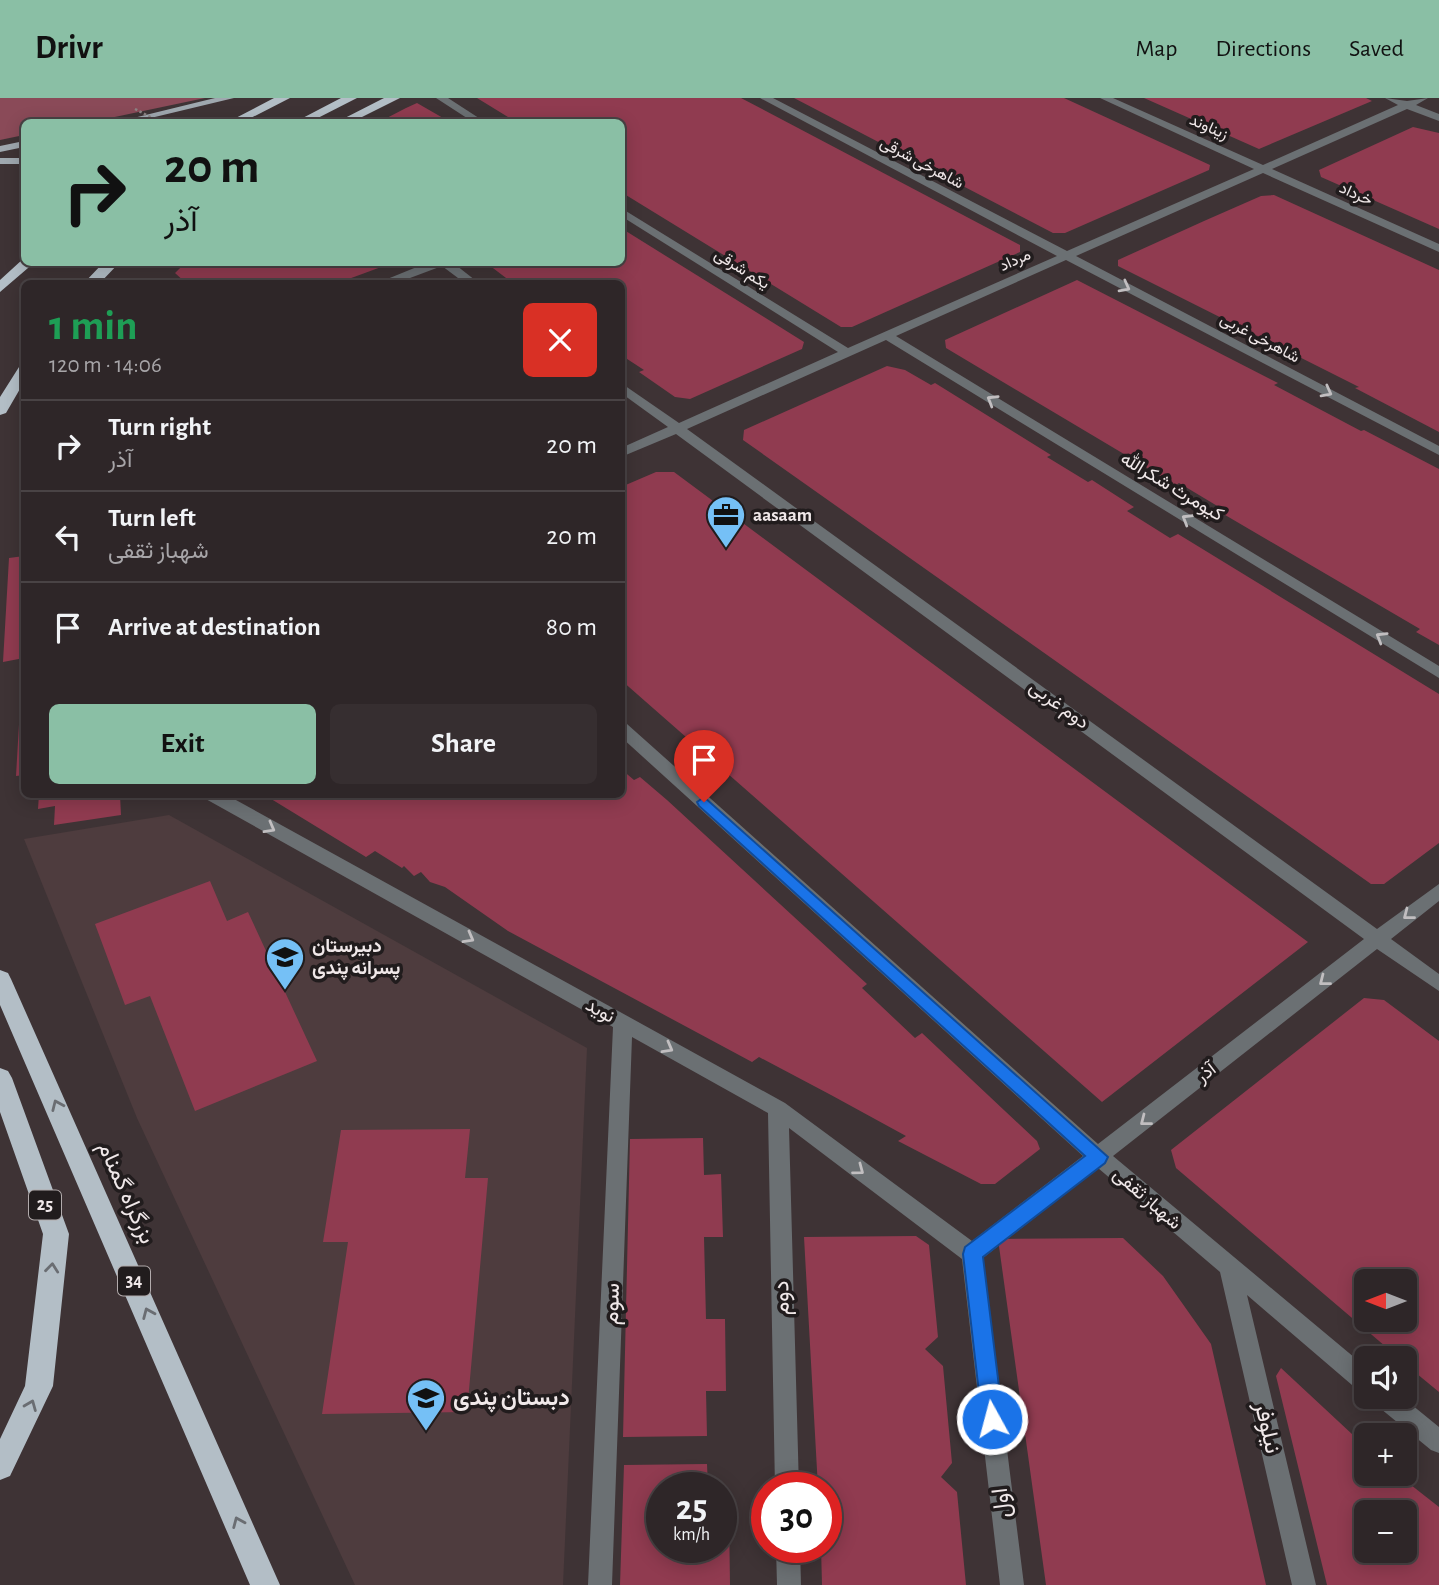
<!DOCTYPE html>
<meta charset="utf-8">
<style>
:root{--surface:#2e2628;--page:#362e30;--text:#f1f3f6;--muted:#a7a5a8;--line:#494345;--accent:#8abfa5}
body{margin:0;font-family:"Alegreya Sans",Vazirmatn,sans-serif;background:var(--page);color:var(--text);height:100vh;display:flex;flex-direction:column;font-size:26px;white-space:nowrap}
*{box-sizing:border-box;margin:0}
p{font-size:23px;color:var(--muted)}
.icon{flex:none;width:38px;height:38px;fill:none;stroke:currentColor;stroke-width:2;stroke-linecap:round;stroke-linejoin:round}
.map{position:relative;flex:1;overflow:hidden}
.drawer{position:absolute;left:21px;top:182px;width:604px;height:518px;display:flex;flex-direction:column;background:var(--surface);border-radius:10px;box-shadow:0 4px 18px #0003,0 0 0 2px var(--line)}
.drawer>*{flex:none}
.guide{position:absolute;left:21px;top:21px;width:604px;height:147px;border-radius:10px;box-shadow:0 4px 18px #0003,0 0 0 2px var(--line);background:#8abfa5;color:#111;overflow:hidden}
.needle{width:46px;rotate:270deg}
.buttons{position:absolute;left:1354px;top:1171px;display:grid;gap:14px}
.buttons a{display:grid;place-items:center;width:63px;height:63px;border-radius:10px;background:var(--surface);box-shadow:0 4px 18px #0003,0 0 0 2px var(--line);font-size:35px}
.speed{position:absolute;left:646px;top:1374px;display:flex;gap:14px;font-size:35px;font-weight:700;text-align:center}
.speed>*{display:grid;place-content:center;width:91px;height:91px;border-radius:50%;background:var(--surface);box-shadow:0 4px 18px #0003,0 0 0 2px var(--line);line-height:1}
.speed small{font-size:18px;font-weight:400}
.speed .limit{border:10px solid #d22;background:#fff;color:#111}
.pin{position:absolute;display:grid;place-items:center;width:60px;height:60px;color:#fff;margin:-72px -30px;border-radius:50% 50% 50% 0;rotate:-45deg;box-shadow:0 0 7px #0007}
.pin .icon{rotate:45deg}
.me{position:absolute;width:77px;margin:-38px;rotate:353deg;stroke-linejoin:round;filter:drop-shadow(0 0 5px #0008)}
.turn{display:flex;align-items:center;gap:24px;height:147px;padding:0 28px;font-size:32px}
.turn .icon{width:91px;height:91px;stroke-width:2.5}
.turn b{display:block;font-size:49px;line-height:60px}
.round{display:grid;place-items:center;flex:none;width:74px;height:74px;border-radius:10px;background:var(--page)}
.overview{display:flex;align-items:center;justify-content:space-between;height:119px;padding:0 28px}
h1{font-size:42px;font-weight:700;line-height:52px;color:#1e9e55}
.primary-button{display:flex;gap:14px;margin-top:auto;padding:14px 28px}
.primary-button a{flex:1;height:80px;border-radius:10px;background:var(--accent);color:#111;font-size:28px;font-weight:700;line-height:80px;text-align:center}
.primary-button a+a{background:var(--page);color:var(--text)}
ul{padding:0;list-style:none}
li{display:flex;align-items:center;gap:21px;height:91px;padding:0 28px;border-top:2px solid var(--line)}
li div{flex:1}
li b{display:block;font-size:26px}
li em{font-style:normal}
header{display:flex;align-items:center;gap:42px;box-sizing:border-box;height:98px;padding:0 35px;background:var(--accent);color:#111}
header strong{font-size:33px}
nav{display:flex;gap:38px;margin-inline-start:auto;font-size:24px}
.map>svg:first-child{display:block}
.built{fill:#4e3c3e}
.green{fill:#8a4a58}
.building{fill:#903b50;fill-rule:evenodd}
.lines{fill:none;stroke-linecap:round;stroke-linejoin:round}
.minor{fill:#6b7073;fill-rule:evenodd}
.major{fill:#9fa8af;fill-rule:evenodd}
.highway{fill:#b3bec6;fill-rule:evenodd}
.path-bridge{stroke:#8d8485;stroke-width:2.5;stroke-dasharray:2.5 2.5;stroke-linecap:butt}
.oneway{stroke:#c1bec0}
.oneway2{stroke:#6a6d72}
.route{fill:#1a73e8;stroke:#114b97;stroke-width:2}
.labels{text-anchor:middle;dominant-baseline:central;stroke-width:7;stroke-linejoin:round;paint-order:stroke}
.far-street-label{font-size:16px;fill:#f0e8e9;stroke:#211c1d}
.shield{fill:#211c1d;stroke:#b2abac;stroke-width:2}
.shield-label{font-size:18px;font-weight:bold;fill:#f0e8e9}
.street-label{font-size:19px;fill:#f0e8e9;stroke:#211c1d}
.poi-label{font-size:19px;font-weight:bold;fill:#f0e8e9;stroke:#211c1d;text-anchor:start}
.near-street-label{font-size:23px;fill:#f0e8e9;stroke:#211c1d}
.near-poi-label{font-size:23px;font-weight:bold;fill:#f0e8e9;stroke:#211c1d;text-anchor:start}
</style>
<header>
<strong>Drivr</strong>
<nav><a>Map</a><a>Directions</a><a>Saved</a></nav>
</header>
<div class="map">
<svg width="1439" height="1487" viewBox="0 0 1439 1487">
<rect width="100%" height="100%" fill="#3e3335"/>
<path class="built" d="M169 717 587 950 563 1487H355L137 1020 24 741Z"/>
<path class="green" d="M0 0H205L91 24H24V37L0 42Z"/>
<path class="building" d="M477 0H741L1020 147V154L852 229H841L621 94V24H516Z
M794 0H1064L1210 67 1209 72 1065 135H1053Z
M1144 0H1366L1372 3 1259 51Z
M417 5 450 24H379L406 10Z
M1413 29 1439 35V131L1321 79 1319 72Z
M1274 97 1439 172V334L1355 290 1359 289 1118 168V162L1204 123 1261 98Z
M621 130 804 244 802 251 690 301 675 299 639 274 644 272 621 257V186H514L485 164H621Z
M186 164H392V165L335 186H187L175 175Z
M1077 182 1278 285 1274 287 1361 333 1364 332 1439 371V547L1416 534 1420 531 1220 414 1224 412 1179 385 1176 387 946 250 945 242Z
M887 268 905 272 931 287 935 285 1051 357 1047 359 1088 384 1092 382 1134 409 1127 413 1170 440 1178 436 1439 596V745L1384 786H1371L743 342 744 332Z
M656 374H674L1308 844 1102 1004 621 582V389Z
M24 458V560L3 564 9 460Z
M24 591V677L16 678 21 592Z
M621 671 634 682 640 679 667 702 867 886 862 890 915 940 922 935 1037 1043 1040 1051 995 1086H981L898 1043 906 1038 831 997 759 959 752 964 508 833 445 789 430 784 421 774 414 778 404 768 402 770 375 753 366 759 263 696H621Z
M39 696H104V700L120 697 121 717 54 727 55 708 38 711Z
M210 783 227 823 248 814 317 963 195 1013 150 898 125 907 95 826Z
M1364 900 1384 902 1439 943V1294L1405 1266V1260H1399L1176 1070 1171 1052ZM1367 1183H1405V1222H1367Z
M470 1031 465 1080H488L467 1314 322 1316 348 1144H323L341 1032Z
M703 1040 704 1077 721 1076 723 1139H704L706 1221H725L726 1293H706L707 1338 623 1339 630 1041Z
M916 1138 929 1147 938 1239 925 1251 943 1268 952 1365 941 1379 957 1394 966 1487H822L821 1449H826V1390H818L804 1139Z
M1123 1140 1163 1178 1211 1246 1266 1487H1046L998 1141Z
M1281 1270 1367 1350V1376H1397L1439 1409V1487H1327L1276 1278ZM1367 1414H1405V1452H1367Z
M707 1366 708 1390H662V1449H721V1416H729L730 1487H620L624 1367Z"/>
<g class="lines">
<path class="minor" d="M436 0H448L485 24H473Z
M760 0H773L1067 153 1254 71 1100 0H1113L1263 67 1398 7 1385 0 1407 3 1428 0 1416 7 1439 16V23L1407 11 1272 71 1439 146V154L1263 75 1076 158 1439 348V357L1066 162 896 238 1439 568V580L886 242 687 331 1377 831 1439 786V803L1391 841 1439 876V893L1377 851 1113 1058 1367 1270V1296L1359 1293 1247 1197 1316 1487H1292L1220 1174 1098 1070 983 1160 1024 1487H1000L962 1161 789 1030 799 1390H775L768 1015 632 939 612 1487H588L613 929 204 700 202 696H225L785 1005 972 1143 1083 1058 621 639V624L627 626 1098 1046 1364 841 676 336 621 359V350L668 329 621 295V285L679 325 838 254 621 118V110L848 250 1057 158Z
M429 164H452L480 186H466L442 168 394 186H375Z
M1372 1298H1401L1439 1329V1355L1431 1352 1375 1306Z
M776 1449H800L801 1487H777Z"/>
<path class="major" d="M215 0H234L134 24H117Z
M24 43V49L0 54V48Z
M0 60H24V66H0Z"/>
<path class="highway" d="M274 0H290L243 24H228Z
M341 0H357L310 24H295Z
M384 0H400L352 24H337Z
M23 161 24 164H35L0 194V182Z
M104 164H120L99 186H83Z
M24 267V284L6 315 0 317V299L19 269Z
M0 872 8 875 11 881 280 1487H250L0 907Z
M0 970 8 973 12 980 69 1136 53 1288 10 1378 0 1382V1341L25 1288 43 1136 0 1014Z"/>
<path class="path-bridge" d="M135 11 160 24"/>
</g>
<defs><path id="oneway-chevron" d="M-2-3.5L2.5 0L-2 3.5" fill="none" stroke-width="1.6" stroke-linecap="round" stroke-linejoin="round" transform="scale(1.75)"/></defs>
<g class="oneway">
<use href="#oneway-chevron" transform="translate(1125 189) rotate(28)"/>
<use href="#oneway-chevron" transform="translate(1327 294) rotate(28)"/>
<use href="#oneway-chevron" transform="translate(992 302) rotate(-149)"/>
<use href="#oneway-chevron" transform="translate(1187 421) rotate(-149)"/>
<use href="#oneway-chevron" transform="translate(1381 539) rotate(-149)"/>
<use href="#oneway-chevron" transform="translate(270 730) rotate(29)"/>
<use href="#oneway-chevron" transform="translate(1408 817) rotate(142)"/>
<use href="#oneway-chevron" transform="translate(469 840) rotate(29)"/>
<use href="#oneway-chevron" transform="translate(1324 883) rotate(142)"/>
<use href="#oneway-chevron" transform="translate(668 950) rotate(29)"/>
<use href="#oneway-chevron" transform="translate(1145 1023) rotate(142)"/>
<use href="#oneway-chevron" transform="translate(859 1072) rotate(37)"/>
</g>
<g class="oneway2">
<use href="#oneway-chevron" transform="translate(57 1007) rotate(-114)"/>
<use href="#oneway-chevron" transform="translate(52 1170) rotate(-84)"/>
<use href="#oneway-chevron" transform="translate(148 1215) rotate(-113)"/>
<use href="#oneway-chevron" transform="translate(31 1307) rotate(-68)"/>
<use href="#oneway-chevron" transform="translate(238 1424) rotate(-113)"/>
</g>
<path class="route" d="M704 699 1108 1059 1105 1065 983 1159 1003 1321 1000 1329 992 1332 985 1329 982 1321 963 1156 965 1149 1085 1058 699 708 697 704Z"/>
<defs>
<g id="office-pin" transform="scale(2.0125)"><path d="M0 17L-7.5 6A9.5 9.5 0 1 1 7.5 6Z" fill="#75c0f6" stroke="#211c1d"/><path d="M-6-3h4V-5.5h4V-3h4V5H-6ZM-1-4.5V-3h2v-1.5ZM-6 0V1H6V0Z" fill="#111"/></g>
<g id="school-pin" transform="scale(2.0125)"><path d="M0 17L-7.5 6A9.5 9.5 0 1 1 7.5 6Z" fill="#75c0f6" stroke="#211c1d"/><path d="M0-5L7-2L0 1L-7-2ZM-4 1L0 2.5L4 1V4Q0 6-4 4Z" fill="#111"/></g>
</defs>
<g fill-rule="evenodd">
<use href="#office-pin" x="726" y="417"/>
<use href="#school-pin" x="285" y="859"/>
<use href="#school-pin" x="426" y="1300"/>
</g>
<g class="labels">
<g class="far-street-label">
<text transform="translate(1209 29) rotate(24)">زیناوند</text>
<text transform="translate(922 65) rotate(28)">شاهرخی شرقی</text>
<text transform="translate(1356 96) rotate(24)">خرداد</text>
<text transform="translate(1015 162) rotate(-24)">مرداد</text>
<text transform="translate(742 171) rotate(32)">یکم شرقی</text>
<text transform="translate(1260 240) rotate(28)">شاهرخی غربی</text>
</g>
<g class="shield">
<rect x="29" y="1092.5" width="32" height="29" rx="5"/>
<rect x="118" y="1168.5" width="32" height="29" rx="5"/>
</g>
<g class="shield-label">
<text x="45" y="1107">25</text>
<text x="134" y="1183">34</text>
</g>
<g class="street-label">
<text transform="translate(1172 389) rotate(31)">کیومرث شکرالله</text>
<text transform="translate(1059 607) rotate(36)">دوم غربی</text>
<text transform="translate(600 913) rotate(29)">نوید</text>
<text transform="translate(1206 975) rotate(-38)">آذر</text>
<text transform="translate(1147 1101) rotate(41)">شهباز ثقفی</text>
</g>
<g class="poi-label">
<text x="753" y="417">aasaam</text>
<text x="312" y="848">دبیرستان<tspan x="312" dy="22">پسرانه پندی</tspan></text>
</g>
<g class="near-street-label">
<text transform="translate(126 1095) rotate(66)">بزرگراه گمنام</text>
<text transform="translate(782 1200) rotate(-91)">دوم</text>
<text transform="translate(612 1206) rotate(-88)">سوم</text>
<text transform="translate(1267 1330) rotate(77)">نیلوفر</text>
<text transform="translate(1002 1405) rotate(-97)">اول</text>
</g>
<g class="near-poi-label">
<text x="453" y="1300">دبستان پندی</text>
</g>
</g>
</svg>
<div class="buttons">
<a><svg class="needle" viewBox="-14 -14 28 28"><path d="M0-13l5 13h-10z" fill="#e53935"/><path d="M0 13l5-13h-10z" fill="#a7a5a8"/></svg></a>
<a><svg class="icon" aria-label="sound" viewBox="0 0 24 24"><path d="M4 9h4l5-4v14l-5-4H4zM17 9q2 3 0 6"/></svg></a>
<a>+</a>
<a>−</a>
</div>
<div class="speed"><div>25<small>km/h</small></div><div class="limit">30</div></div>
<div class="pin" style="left:704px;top:704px;background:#d93025"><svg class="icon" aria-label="arrive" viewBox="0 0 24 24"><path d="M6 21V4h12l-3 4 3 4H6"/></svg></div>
<svg class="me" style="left:992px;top:1321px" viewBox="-20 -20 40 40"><circle r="17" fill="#1a73e8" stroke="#fff" stroke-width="3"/><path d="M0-11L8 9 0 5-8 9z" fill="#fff"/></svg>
<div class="guide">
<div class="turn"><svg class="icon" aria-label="right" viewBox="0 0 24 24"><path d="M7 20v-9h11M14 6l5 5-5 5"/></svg><div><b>20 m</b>آذر</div></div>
</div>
<section class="drawer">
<div class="overview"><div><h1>1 min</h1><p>120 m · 14:06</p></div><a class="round" style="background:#d93025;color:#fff"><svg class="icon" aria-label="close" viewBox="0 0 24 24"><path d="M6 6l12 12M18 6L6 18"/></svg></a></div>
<ul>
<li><svg class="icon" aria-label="right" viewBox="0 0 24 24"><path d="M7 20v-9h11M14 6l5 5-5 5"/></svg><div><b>Turn right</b><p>آذر</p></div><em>20 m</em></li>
<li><svg class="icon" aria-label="left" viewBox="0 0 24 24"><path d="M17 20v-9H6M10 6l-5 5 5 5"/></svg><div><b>Turn left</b><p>شهباز ثقفی</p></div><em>20 m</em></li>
<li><svg class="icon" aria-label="arrive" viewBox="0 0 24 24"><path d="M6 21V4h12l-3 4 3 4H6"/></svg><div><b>Arrive at destination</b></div><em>80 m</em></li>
</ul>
<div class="primary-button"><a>Exit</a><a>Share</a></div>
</section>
</div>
